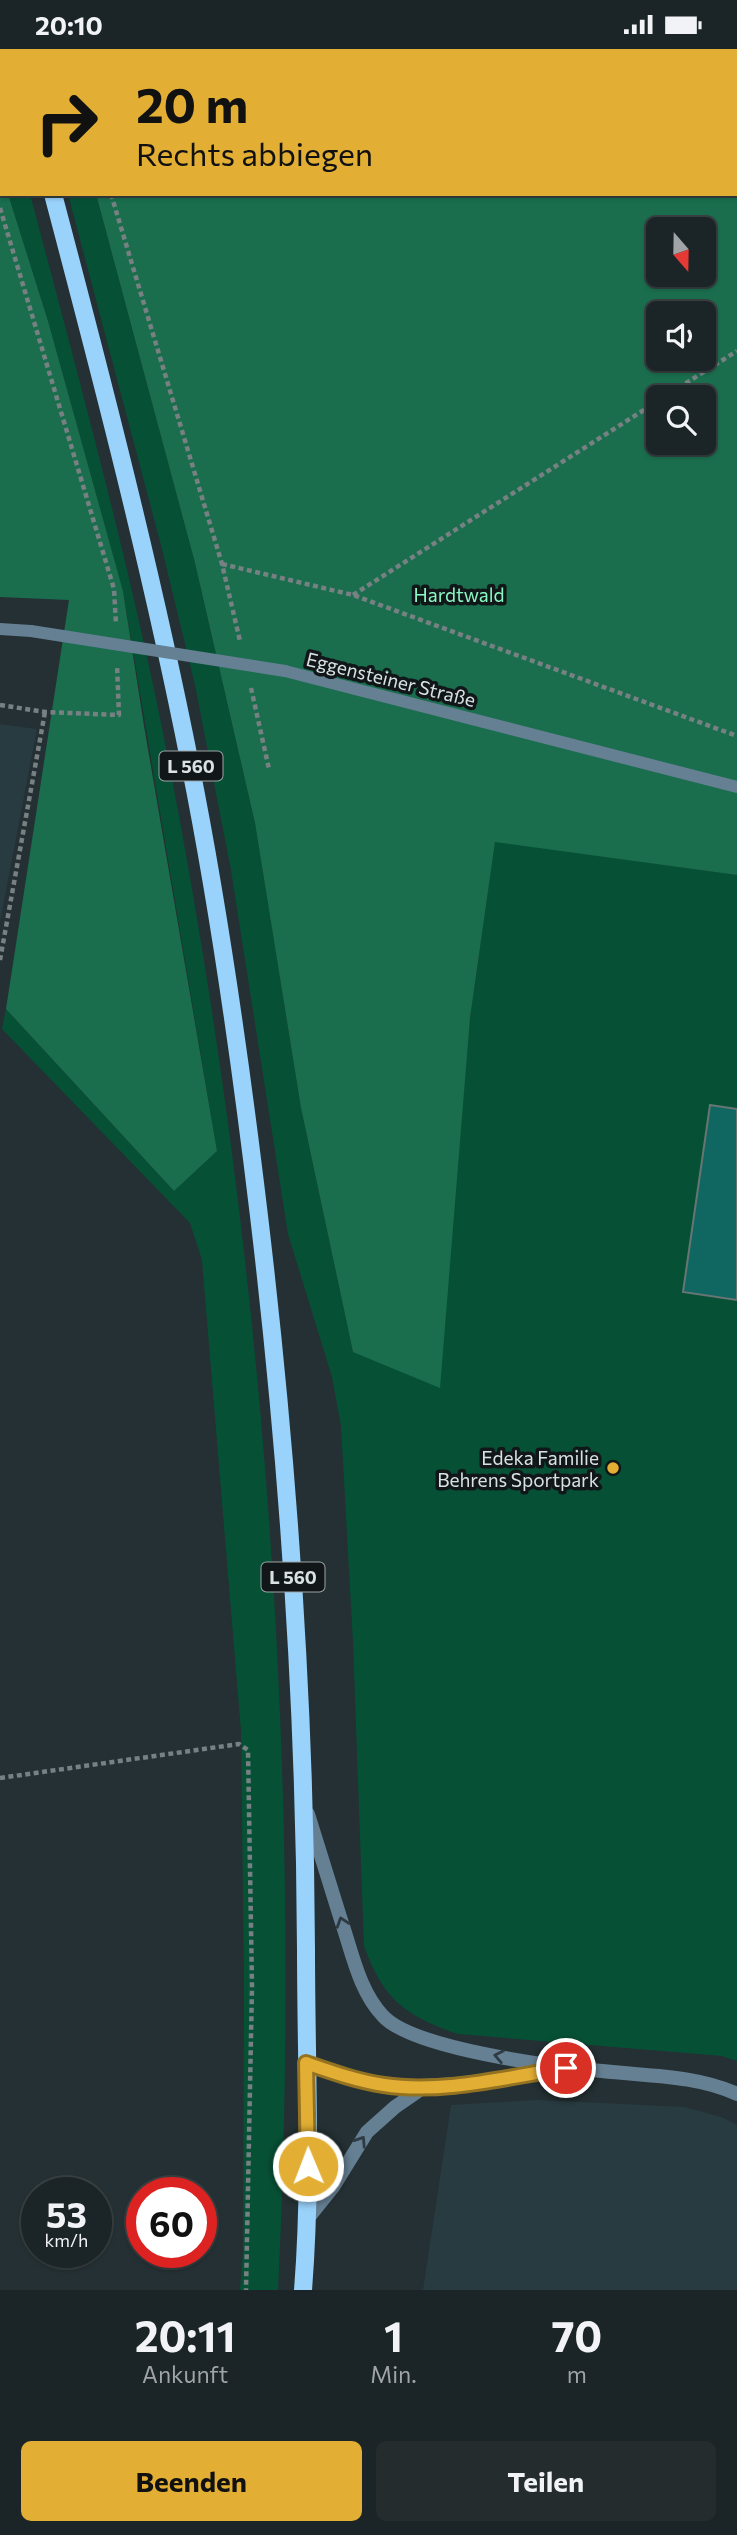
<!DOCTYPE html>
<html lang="de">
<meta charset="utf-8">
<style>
:root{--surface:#1b2426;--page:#242c2e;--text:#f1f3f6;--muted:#a0a4a7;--line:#394143;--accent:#e2af34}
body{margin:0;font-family:Commissioner,sans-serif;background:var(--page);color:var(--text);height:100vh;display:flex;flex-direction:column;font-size:26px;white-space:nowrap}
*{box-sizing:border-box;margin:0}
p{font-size:23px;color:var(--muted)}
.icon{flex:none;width:38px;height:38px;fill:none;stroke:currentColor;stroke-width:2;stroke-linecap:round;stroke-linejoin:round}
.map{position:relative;height:2241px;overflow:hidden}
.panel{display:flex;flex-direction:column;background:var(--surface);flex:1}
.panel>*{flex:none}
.top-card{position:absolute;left:0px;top:0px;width:738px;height:147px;box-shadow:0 2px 5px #0004,0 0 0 2px var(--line);background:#e2af34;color:#111;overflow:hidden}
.needle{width:46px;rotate:160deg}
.fabs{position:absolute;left:646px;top:168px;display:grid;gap:14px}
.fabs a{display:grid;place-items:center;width:70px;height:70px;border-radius:10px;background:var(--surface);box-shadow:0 2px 5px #0004,0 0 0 2px var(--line);font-size:35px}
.speed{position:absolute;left:21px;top:2128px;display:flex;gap:14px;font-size:35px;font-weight:700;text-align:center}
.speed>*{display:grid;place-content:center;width:91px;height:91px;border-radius:50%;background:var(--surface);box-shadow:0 2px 5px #0004,0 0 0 2px var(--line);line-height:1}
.speed small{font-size:18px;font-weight:400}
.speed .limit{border:10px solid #d22;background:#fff;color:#111}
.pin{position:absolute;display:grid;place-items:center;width:60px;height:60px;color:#fff;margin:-30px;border:4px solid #fff;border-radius:50%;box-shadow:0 2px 7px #0007}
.me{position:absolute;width:77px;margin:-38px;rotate:359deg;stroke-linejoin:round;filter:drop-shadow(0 0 5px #0008)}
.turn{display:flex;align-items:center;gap:24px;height:147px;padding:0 21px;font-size:32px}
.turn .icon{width:91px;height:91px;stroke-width:2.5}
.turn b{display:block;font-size:49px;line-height:60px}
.eta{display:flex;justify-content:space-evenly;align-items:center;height:119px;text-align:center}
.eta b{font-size:42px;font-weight:700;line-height:49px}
.button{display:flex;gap:14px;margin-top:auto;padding:14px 21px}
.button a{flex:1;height:80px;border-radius:10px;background:var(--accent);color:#111;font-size:28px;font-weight:700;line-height:80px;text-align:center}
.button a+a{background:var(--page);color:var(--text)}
.status{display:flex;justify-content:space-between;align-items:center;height:49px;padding:0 35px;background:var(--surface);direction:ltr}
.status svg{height:19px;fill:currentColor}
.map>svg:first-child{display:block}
.built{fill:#283b40}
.green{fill:#065136}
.forest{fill:#1a6e4d;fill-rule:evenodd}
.building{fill:#106661;stroke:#677573;stroke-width:2}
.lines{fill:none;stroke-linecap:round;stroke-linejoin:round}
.path{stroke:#778183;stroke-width:4.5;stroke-dasharray:5 3.5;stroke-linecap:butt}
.service{stroke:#657f93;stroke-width:12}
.minor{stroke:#657f93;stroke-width:14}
.primary{stroke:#99d2fa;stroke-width:18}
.service-bridge{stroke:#657f93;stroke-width:12}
.oneway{stroke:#2e3b43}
.route-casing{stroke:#937222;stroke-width:18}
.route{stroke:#e2af34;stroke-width:12}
.poi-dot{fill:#e2af34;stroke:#111718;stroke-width:2.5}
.labels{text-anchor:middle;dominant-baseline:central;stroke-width:7;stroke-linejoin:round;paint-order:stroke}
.shield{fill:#111718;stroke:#9da4a6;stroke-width:2}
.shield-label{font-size:18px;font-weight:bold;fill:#d9e1e3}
.park-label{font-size:19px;fill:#8af7c5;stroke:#111718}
.street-label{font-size:19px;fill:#d9e1e3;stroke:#111718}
.poi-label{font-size:19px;fill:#d9e1e3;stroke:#111718;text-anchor:end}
</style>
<div class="status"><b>20:10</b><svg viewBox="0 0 49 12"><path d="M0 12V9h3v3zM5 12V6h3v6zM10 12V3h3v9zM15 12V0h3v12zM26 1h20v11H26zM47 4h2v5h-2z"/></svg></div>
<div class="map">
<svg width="737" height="2241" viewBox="0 0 737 2241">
<rect width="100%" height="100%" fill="#243033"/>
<path class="built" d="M0 675 37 680 0 873Z
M538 2051 685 2058 721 2068 737 2076V2241H423L451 2056Z"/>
<path class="green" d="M8 145H30C80 334 132 523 169 714 266 1216 303 1731 278 2241H240L243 2203 244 1931 241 1682 202 1211 190 1174 2 980 6 960 174 1142 217 1102 123 542 48 272Z
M68 145H96L195 514 255 774 301 1059 353 1303 470 969 495 792 737 826V2012L722 2007 458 1985C405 1967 383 1950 364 1897L353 1593 341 1377 332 1328 288 1185 231 821 195 636 162 500Z"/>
<path class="forest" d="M53 0H737V826L495 793 470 969 440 1339 353 1303 301 1059 255 774 195 514 96 145H737V2ZM658 180H704V226H658ZM658 264H704V310H658ZM658 348H704V394H658Z
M0 119 2 145H8L48 272 123 542 144 677 217 1102 174 1142 6 960 69 551 0 548Z"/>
<path class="building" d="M710 1056 737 1060V1251L683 1243Z"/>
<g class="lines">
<path class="path" d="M68 0V2
M111 145 222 515 240 592
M0 159 114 540 116 575
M664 348 737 302
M222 515 353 546 737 687
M353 546 658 352
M251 639 269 720
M0 656 45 663 119 666 117 616
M0 911 45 663
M0 1729 239 1695 248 1701 252 1937 246 2241"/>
<path class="service" d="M0 580 31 582
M285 622 737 738"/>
<path class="minor" d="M308 1765C319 1800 330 1835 341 1871 352 1903 359 1942 383 1967 413 2000 555 2018 602 2022 646 2027 697 2026 737 2045
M306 2014C321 2019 336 2026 352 2030 419 2046 487 2031 554 2021
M309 2168 333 2138 367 2083 395 2058 424 2038"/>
<path class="primary" d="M10 0 11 2
M53 145C103 334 152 523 190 715 220 865 241 1016 259 1167 288 1411 305 1655 306 1900 306 2014 312 2128 303 2241"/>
<path class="service-bridge" d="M31 582 285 622"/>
</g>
<defs><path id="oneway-chevron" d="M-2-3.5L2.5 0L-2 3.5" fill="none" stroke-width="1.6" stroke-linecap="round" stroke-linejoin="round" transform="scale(1.75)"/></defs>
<g class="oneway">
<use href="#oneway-chevron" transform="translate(342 1873) rotate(-108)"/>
<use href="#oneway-chevron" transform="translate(499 2007) rotate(-169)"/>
<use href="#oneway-chevron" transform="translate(361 2092) rotate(-57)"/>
</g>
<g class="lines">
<g class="route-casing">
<path id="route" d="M308 2117 306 2014C332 2023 357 2032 384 2036 443 2045 507 2028 566 2019"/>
</g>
<use href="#route" class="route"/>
</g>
<circle class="poi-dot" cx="613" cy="1419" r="7"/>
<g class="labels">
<g class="shield">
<rect x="159.5" y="702.5" width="63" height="29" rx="5"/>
<rect x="261.5" y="1513.5" width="63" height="29" rx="5"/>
</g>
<g class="shield-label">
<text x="191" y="717">L 560</text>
<text x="293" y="1528">L 560</text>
</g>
<g class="park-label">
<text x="459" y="545">Hardtwald</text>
</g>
<g class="street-label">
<text transform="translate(391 630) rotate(14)">Eggensteiner Straße</text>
</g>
<g class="poi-label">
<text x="599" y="1408">Edeka Familie<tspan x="599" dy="22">Behrens Sportpark</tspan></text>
</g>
</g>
</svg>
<div class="fabs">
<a><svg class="needle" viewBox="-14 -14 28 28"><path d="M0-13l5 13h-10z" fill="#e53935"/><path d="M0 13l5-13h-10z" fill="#a0a4a7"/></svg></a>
<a><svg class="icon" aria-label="sound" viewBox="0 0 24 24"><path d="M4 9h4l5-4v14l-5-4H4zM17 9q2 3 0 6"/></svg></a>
<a><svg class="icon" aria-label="search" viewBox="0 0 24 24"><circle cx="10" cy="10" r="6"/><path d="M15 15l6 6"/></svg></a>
</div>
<div class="speed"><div>53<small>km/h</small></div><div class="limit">60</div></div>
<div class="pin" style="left:566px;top:2019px;background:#d93025"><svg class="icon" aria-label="arrive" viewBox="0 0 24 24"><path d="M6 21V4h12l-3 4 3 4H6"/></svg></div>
<svg class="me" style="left:308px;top:2117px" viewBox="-20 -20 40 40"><circle r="17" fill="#e2af34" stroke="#fff" stroke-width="3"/><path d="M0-11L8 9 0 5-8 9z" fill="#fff"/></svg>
<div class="top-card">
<div class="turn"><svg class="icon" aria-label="right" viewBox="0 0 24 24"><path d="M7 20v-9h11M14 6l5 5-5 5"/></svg><div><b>20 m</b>Rechts abbiegen</div></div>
</div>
</div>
<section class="panel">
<div class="eta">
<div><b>20:11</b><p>Ankunft</p></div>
<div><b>1</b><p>Min.</p></div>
<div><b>70</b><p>m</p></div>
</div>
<div class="button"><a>Beenden</a><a>Teilen</a></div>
</section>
